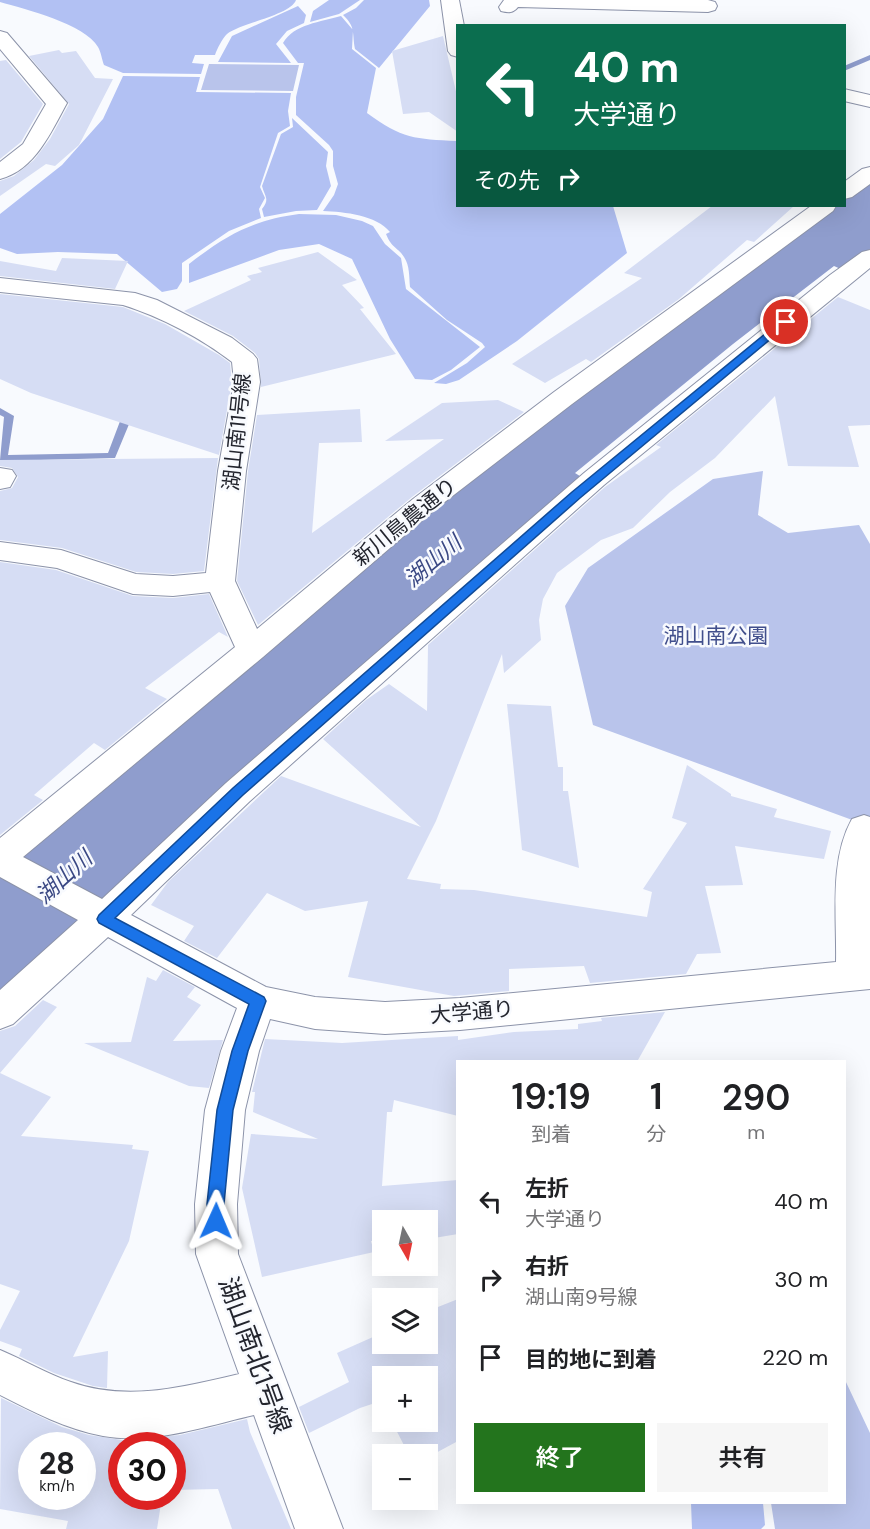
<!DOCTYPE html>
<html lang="ja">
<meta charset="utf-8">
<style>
:root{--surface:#fff;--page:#f6f6f6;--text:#202124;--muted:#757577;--accent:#23741d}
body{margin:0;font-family:"DM Sans","Noto Sans JP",sans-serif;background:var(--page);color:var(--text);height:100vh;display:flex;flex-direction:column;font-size:22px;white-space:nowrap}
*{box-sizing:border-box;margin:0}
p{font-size:20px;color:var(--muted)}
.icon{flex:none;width:33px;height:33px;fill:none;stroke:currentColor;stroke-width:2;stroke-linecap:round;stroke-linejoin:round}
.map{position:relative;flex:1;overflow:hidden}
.side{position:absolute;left:456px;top:1060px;width:390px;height:444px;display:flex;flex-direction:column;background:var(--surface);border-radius:0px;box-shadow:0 6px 24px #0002}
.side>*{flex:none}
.top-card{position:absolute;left:456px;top:24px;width:390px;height:183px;border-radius:0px;box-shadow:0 6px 24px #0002;background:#0b6e4f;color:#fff;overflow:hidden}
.needle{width:39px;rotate:171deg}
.buttons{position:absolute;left:372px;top:1210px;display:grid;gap:12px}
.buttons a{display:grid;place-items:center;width:66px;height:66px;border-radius:0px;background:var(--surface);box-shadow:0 6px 24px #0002;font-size:30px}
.speed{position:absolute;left:18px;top:1432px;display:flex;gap:12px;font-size:30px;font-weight:700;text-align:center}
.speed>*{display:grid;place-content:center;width:78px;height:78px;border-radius:50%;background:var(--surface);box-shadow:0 6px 24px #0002;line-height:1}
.speed small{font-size:15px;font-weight:400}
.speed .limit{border:9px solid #d22;background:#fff;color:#111}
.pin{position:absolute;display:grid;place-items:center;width:51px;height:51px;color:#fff;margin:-26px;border:3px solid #fff;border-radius:50%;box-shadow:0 2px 6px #0007}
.me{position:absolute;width:66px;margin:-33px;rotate:1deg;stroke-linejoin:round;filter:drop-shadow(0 0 4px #0008)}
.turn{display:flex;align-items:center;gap:21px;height:126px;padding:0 18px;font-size:27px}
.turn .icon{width:78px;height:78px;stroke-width:2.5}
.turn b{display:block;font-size:42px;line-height:51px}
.then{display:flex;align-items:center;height:57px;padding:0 18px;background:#0003;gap:12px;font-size:22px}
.eta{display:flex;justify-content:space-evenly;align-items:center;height:102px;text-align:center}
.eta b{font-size:36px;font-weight:600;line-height:42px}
.button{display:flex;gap:12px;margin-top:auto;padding:12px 18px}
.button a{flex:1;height:69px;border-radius:0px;background:var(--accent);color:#fff;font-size:24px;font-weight:600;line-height:69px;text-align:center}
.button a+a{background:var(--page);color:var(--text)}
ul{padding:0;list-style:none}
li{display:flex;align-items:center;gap:18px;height:78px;padding:0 18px}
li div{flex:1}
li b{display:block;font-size:22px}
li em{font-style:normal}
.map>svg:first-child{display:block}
.green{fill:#b9c4eb}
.forest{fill:#b2c1f3}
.water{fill:#8f9dcd}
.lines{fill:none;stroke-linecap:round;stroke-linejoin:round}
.stream{fill:#8f9dcd;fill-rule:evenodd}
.building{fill:#d6ddf4;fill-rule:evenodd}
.minor-casing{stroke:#8c93a9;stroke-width:2}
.minor{fill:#fff;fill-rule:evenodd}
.route{fill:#1a73e8;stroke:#114b97;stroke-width:1.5}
.labels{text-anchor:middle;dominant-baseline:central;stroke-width:5;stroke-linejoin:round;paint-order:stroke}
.street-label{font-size:21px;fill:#23252e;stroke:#f8fafe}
.park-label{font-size:21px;fill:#414f8c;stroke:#f8fafe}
.water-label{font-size:22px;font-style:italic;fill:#3a4884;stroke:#f8fafe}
.near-street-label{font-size:26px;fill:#23252e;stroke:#f8fafe}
</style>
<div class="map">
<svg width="870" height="1529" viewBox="0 0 870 1529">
<rect width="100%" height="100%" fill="#f8fafe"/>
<path class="green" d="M209 64 299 65 293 91 201 90Z
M763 471 758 515 788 533 859 525 870 544V819L855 821 593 725 565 606 588 568 713 479Z
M845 1380 870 1433V1529H775L771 1503H844Z"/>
<path class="forest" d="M0 0H296C291 15 241 23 227 34 222 39 217 49 215 55H195L192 63 204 64 201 74 123 73 104 65C102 60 101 52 98 47 85 24 25 9 0 2Z
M329 0H360L339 14 310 22 313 11Z
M364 0H429L430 6 379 68 355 49C352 33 356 27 343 15L356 8Z
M298 6 306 15 304 23 287 31 276 44 291 63 218 62 232 36Z
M341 16 353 30 352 49 376 68 367 113C402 139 415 139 457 141L458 206H613L627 253 517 341 459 380 446 384 434 383 467 363 485 347 482 343 447 320 410 287C409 277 410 266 404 257 398 247 392 249 386 234L390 232C376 215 345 212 323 211L334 195 338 184 333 166V151L329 145 296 115V97L304 63H298L283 43C294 24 321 22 341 16Z
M123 76 200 77 196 92 291 93 288 111 290 126 278 133 260 187 265 198 259 209 261 218 229 231 182 263V281L177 289 162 292 117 254 58 252 17 254 0 248V214L62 165 103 119Z
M292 118 328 152 326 166 331 186 317 210 296 211 264 217 262 209C270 199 265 197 262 186L281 134 293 127Z
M299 214 336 215 362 221 373 226 385 244 401 258 406 289 480 347 451 370 432 380 415 379 390 339 352 259 319 244 279 250 189 283V264C225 236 252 220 299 214Z
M691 1503H763L765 1525 761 1529H692Z"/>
<path class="water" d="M870 180V249L843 270 834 266 733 344 575 473 583 478 0 990V870L395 539 713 295 836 206H844L845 199Z"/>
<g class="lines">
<path class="stream" d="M870 55V60L844 71V66Z
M0 408 14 416 8 455 108 453 122 416 128 409H134L136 411 132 417 115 458 3 461 0 460 4 417 0 415Z"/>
</g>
<path class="building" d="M443 36 458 100V132L429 112 403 114 392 51Z
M59 50 62 53 76 51 95 78 113 79 79 145 55 166 46 164 0 196V181L14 176 34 160 50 139 69 104 29 56Z
M6 60 43 104 21 142 0 159V61Z
M712 206H794L754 242 747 240 679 299 591 362 586 359 545 383 512 364 642 278 624 273Z
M318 252 357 280 342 285 364 308 360 309 396 354 261 387 259 359 255 353 233 336 184 311 251 280 247 276 262 272 258 268Z
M62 258 128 261 115 289 0 276V261L56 271Z
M0 294 123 307 165 324 219 355 230 363 232 382 219 455 31 393 0 379Z
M838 297 870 310V425L848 426 859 467 788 466 775 396 715 458 670 492 633 528 601 540 557 573 543 599 539 620 541 640 504 673 502 654 436 821 407 879 441 884 440 889 474 890 647 917 652 892 643 889 687 823 672 818 687 765 731 794V796L777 809 774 817 831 831 824 859 735 846 743 885 705 886 721 953 697 954 686 974 590 983 584 966 509 969V991L454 996 348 977 368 901 305 911 267 893 217 958 184 941 194 926 151 905 168 882 281 776 421 827 323 739 366 700 389 684 427 711 428 645 605 487 661 447 656 445Z
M498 400 524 412 412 497 258 625 237 581 248 471 257 415 360 409 362 442 319 443 312 533 444 439 385 441 442 403Z
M218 458 204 571 173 574 136 572 62 548 0 540V491L12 488 18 477 12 468 0 466V460Z
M0 562 56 570 133 596 173 598 209 594 228 637 219 632 145 688 167 699 105 750 94 743 34 795 43 800 0 835Z
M507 704 551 706 558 767H563V791H568L579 868 522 850Z
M163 970 195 987 187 997 201 1005 173 1041 223 1040 209 1088 189 1086 84 1043 131 1042 147 977 156 981Z
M43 1000 57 1007 0 1073 51 1097 21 1136 133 1145 132 1149 149 1151 129 1241 73 1357 108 1351 107 1388 93 1386 54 1373 19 1356 22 1349 0 1341V1330L20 1291 0 1284V1031L15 1026Z
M665 1012 638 1060 458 1062V1116L394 1100 392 1112H387L382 1186 458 1180V1234L428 1239V1221H382V1241H371L374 1252 262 1277 242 1188 251 1134 318 1139 253 1112 255 1092H252L265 1039 342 1043 458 1036V1040L514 1032 578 1029V1024L602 1021 601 1018Z
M458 1299V1441L432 1455H409L392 1422H428V1377H382V1404L381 1401 360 1408 309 1433 299 1407 349 1382 337 1353 382 1333V1344H428V1311Z
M1 1398 62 1427 89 1435 122 1440 180 1435 247 1419 250 1432 291 1529H232L218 1489 172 1490V1446H122V1497H162L157 1529H66L68 1521 0 1509ZM32 1446H82V1497H32Z"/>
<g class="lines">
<g class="minor-casing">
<path id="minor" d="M441 0H459L464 26H458V57L451 55 448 51Z
M504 0H708L715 2 717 6 715 10 708 12 518 7C513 13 509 13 501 11L499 7Z
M0 31 7 33 67 103C51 132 35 170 0 179V162L23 144 46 104 0 49Z
M844 89 870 95V107L844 101Z
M870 167V184L852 197 844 199V182L862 169Z
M811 206H836L833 211 572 404 433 511 263 657 23 857 102 899 226 783 584 473 830 275 862 252 870 250V268L604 485 250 801 131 915 266 987 315 997 385 1002 460 998 836 962C837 917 829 860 852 819L864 815 870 817V989L460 1030 385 1034 315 1029 270 1019 259 1051 245 1110 237 1204 238 1254 343 1529H295L254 1415C206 1426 153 1445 103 1436 66 1429 33 1412 0 1395V1350C24 1360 47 1374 71 1382 127 1402 184 1387 239 1374L196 1254 195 1204 205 1110 221 1051 237 1008 108 937 13 1024 0 1029V990L78 920 0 877V838L235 647 210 592 173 596 133 594 57 568 0 560V542L61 550 136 574 173 576 206 573 218 471 234 382 232 362C201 338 161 317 123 305L0 292V278L135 293 157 300 232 338 253 354 257 359 260 382 246 471 235 581 257 629 413 499 554 392Z
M0 468 12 470 16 476 10 487 0 489Z"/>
</g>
<use href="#minor" class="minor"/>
</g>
<path class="route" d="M782 320 791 322 580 498 243 795 115 918 264 997 266 1001 248 1051 233 1110 224 1204 225 1221 222 1227 216 1229 210 1227 207 1204 217 1110 232 1051 249 1004 99 923 97 919 99 915 233 788 572 492Z"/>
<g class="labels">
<g class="street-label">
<text transform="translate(237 432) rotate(-84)">湖山南11号線</text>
<text transform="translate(405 522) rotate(-39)">新川鳥農通り</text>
<text transform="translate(472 1012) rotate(-5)">大学通り</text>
</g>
<g class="park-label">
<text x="716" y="636">湖山南公園</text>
</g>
<g class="water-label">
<text transform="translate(433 561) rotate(-40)">湖山川</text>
<text transform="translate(64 877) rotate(-42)">湖山川</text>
</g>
<g class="near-street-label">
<text transform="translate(255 1355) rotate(70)">湖山南北1号線</text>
</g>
</g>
</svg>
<div class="buttons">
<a><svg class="needle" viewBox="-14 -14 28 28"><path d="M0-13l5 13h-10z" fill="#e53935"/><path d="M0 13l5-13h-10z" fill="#757577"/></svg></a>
<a><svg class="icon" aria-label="layers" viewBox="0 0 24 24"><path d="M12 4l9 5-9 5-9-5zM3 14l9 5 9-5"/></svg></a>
<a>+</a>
<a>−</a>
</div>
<div class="speed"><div>28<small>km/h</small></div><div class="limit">30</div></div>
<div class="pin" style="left:786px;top:322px;background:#d93025"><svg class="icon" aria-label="arrive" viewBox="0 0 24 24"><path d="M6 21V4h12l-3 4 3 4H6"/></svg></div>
<svg class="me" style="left:216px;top:1221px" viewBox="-20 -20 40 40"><path d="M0-17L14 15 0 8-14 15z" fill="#1a73e8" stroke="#fff" stroke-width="4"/></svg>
<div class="top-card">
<div class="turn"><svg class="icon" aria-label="left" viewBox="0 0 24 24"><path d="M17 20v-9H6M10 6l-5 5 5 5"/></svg><div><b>40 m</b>大学通り</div></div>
<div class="then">その先<svg class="icon" aria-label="right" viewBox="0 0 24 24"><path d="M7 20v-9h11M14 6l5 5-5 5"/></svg></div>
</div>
<section class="side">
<div class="eta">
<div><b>19:19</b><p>到着</p></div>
<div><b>1</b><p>分</p></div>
<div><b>290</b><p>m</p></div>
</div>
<ul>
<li><svg class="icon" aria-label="left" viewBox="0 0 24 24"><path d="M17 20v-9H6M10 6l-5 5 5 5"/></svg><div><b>左折</b><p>大学通り</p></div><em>40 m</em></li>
<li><svg class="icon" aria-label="right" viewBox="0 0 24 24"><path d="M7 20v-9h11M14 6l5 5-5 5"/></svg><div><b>右折</b><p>湖山南9号線</p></div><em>30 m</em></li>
<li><svg class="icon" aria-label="arrive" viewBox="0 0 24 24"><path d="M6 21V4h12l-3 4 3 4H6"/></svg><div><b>目的地に到着</b></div><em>220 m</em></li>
</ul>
<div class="button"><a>終了</a><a>共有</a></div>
</section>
</div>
